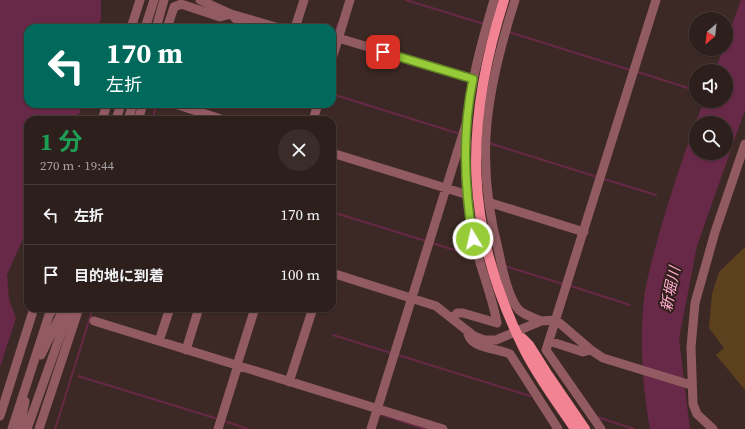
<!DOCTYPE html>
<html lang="ja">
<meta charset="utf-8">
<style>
:root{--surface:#2d1f1c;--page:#392c29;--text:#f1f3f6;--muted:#a7a2a3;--line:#483d3b}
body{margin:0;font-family:"Source Serif 4","Noto Sans JP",serif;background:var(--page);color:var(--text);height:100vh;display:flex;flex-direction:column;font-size:15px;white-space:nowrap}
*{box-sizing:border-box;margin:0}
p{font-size:13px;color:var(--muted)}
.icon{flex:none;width:22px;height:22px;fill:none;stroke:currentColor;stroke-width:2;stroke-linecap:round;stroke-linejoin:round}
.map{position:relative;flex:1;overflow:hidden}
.side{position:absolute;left:24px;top:116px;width:312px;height:196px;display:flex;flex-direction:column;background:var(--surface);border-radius:12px;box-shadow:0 1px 3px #0004,0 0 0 1px var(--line)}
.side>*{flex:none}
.guide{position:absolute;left:24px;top:24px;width:312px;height:84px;border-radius:12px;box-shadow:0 1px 3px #0004,0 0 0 1px var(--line);background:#00695c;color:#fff;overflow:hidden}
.needle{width:26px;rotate:208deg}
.controls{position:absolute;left:689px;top:12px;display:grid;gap:8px}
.controls a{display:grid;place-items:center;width:44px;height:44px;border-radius:50%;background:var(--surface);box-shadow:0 1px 3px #0004,0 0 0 1px var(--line);font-size:20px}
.pin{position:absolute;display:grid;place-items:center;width:34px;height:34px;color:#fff;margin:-17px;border-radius:8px;box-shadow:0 2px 6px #0006}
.me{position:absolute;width:44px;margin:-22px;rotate:351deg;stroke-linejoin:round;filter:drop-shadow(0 0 3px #0008)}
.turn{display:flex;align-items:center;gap:14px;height:84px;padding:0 16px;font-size:18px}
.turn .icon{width:52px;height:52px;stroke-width:2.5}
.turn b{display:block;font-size:28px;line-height:34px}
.round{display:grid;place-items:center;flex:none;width:42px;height:42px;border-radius:21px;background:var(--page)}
.summary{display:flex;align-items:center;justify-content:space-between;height:68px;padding:0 16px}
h1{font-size:24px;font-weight:700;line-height:30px;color:#1e9e55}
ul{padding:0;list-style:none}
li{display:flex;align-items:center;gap:12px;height:60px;padding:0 16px;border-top:1px solid var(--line)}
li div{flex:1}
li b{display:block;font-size:15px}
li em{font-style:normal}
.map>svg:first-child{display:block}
.green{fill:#5d411f}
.water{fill:#682847;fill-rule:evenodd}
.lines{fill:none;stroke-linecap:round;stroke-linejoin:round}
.stream{stroke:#682847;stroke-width:2}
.minor{stroke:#915b61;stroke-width:9}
.major{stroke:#f28393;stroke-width:10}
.route-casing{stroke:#628524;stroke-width:10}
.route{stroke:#97cc38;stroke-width:7}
.labels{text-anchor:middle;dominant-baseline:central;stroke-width:4;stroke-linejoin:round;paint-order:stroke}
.water-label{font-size:15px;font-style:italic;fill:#ffaed0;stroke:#321f1b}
</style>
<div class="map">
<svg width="745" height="429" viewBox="0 0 745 429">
<rect width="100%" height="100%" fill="#3c2925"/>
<path class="green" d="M745 247V390L716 355 724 348 709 328 712 294 719 272Z"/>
<path class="water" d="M0 0H101V18L98 28H28V104H81L80 113 69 120 59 117 55 120H28V233L22 241 7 275 9 299 16 318 0 367Z
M741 0H745V110L697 246 679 339 690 429H650C643 390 640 348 643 308 645 282 653 258 659 234 672 189 687 144 704 101H726V71H715L723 49H726V41ZM696 123H726V153H696Z"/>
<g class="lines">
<path class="stream" d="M406 0 484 24
M336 32 338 23
M509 32 630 70
M638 72 694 90
M332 94 457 133
M152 120 157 104
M489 143 597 177
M604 179 656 195
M332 212 426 241
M432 243 473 256
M505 266 563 284
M571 286 630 305
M333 335 391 353
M398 355 530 396
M78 376 218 419
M379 414 425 429
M597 417 634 429
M224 421 248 429
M55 429 93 308"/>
<path class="minor" d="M200 0 231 14 279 28
M515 0C486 91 474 159 499 253 502 268 509 299 519 310 524 315 535 318 541 321
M131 28 140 0
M145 28 154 0
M156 28 164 0
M167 28 174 7 181 4 220 17 231 14 240 23 250 28
M295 28 304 0
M332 36 473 79
M332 59 350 0
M175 104 224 120
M102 120 107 104
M116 120 121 104
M128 120 133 104
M138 120 143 104
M313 120 318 104
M332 153 465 194
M491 203 584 232
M332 273 436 306 474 336 484 340H496L541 321 556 320 591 350 603 358 691 385
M453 318 457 313H463L497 323C492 295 480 268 474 240 466 206 464 170 466 135
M94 321 443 429
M468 334C472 349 497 348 510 354L558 429
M159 341 170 308
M549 341 583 352 591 350
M186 350 199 308
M41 355 62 312 69 311
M237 365 255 308
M289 382 313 308
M0 416 34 308
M12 429 49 315 54 308
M20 429 25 401
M27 429 70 308
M39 429 79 308
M218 429 238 365
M371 429 466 124C471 81 482 41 494 0
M601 429 546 350 656 0
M713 429 697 414 693 404 691 347 695 303 715 232 745 144"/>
<path class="major" d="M504 0C464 126 464 227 523 347 537 376 557 402 575 429
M522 338 529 345 546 372 585 429"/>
</g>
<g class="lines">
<g class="route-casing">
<path id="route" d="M383 52 473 79C462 132 464 186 473 239"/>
</g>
<use href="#route" class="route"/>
</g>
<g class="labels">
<g class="water-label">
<text transform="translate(670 289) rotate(-78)">新堀川</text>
</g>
</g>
</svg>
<div class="controls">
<a><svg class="needle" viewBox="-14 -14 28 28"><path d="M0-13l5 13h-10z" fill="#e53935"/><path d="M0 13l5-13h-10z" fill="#a7a2a3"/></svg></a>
<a><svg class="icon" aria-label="sound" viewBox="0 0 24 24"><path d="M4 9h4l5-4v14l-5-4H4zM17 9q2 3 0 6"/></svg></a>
<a><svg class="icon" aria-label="search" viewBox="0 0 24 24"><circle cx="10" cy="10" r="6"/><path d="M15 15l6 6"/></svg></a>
</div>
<div class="pin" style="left:383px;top:52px;background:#d93025"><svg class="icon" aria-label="arrive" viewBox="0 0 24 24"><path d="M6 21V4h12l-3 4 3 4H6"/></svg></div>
<svg class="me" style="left:473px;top:239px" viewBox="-20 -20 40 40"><circle r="17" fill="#97cc38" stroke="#fff" stroke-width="3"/><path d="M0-11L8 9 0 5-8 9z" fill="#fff"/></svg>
<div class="guide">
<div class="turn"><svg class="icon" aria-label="left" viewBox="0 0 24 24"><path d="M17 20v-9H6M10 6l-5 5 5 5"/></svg><div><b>170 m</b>左折</div></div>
</div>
<section class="side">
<div class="summary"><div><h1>1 分</h1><p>270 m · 19:44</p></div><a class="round"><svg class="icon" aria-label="close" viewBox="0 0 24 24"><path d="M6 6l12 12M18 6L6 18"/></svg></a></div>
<ul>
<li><svg class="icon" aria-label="left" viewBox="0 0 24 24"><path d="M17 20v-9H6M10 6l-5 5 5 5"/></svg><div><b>左折</b></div><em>170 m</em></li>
<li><svg class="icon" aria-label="arrive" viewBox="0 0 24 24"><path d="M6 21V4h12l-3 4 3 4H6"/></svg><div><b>目的地に到着</b></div><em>100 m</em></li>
</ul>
</section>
</div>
